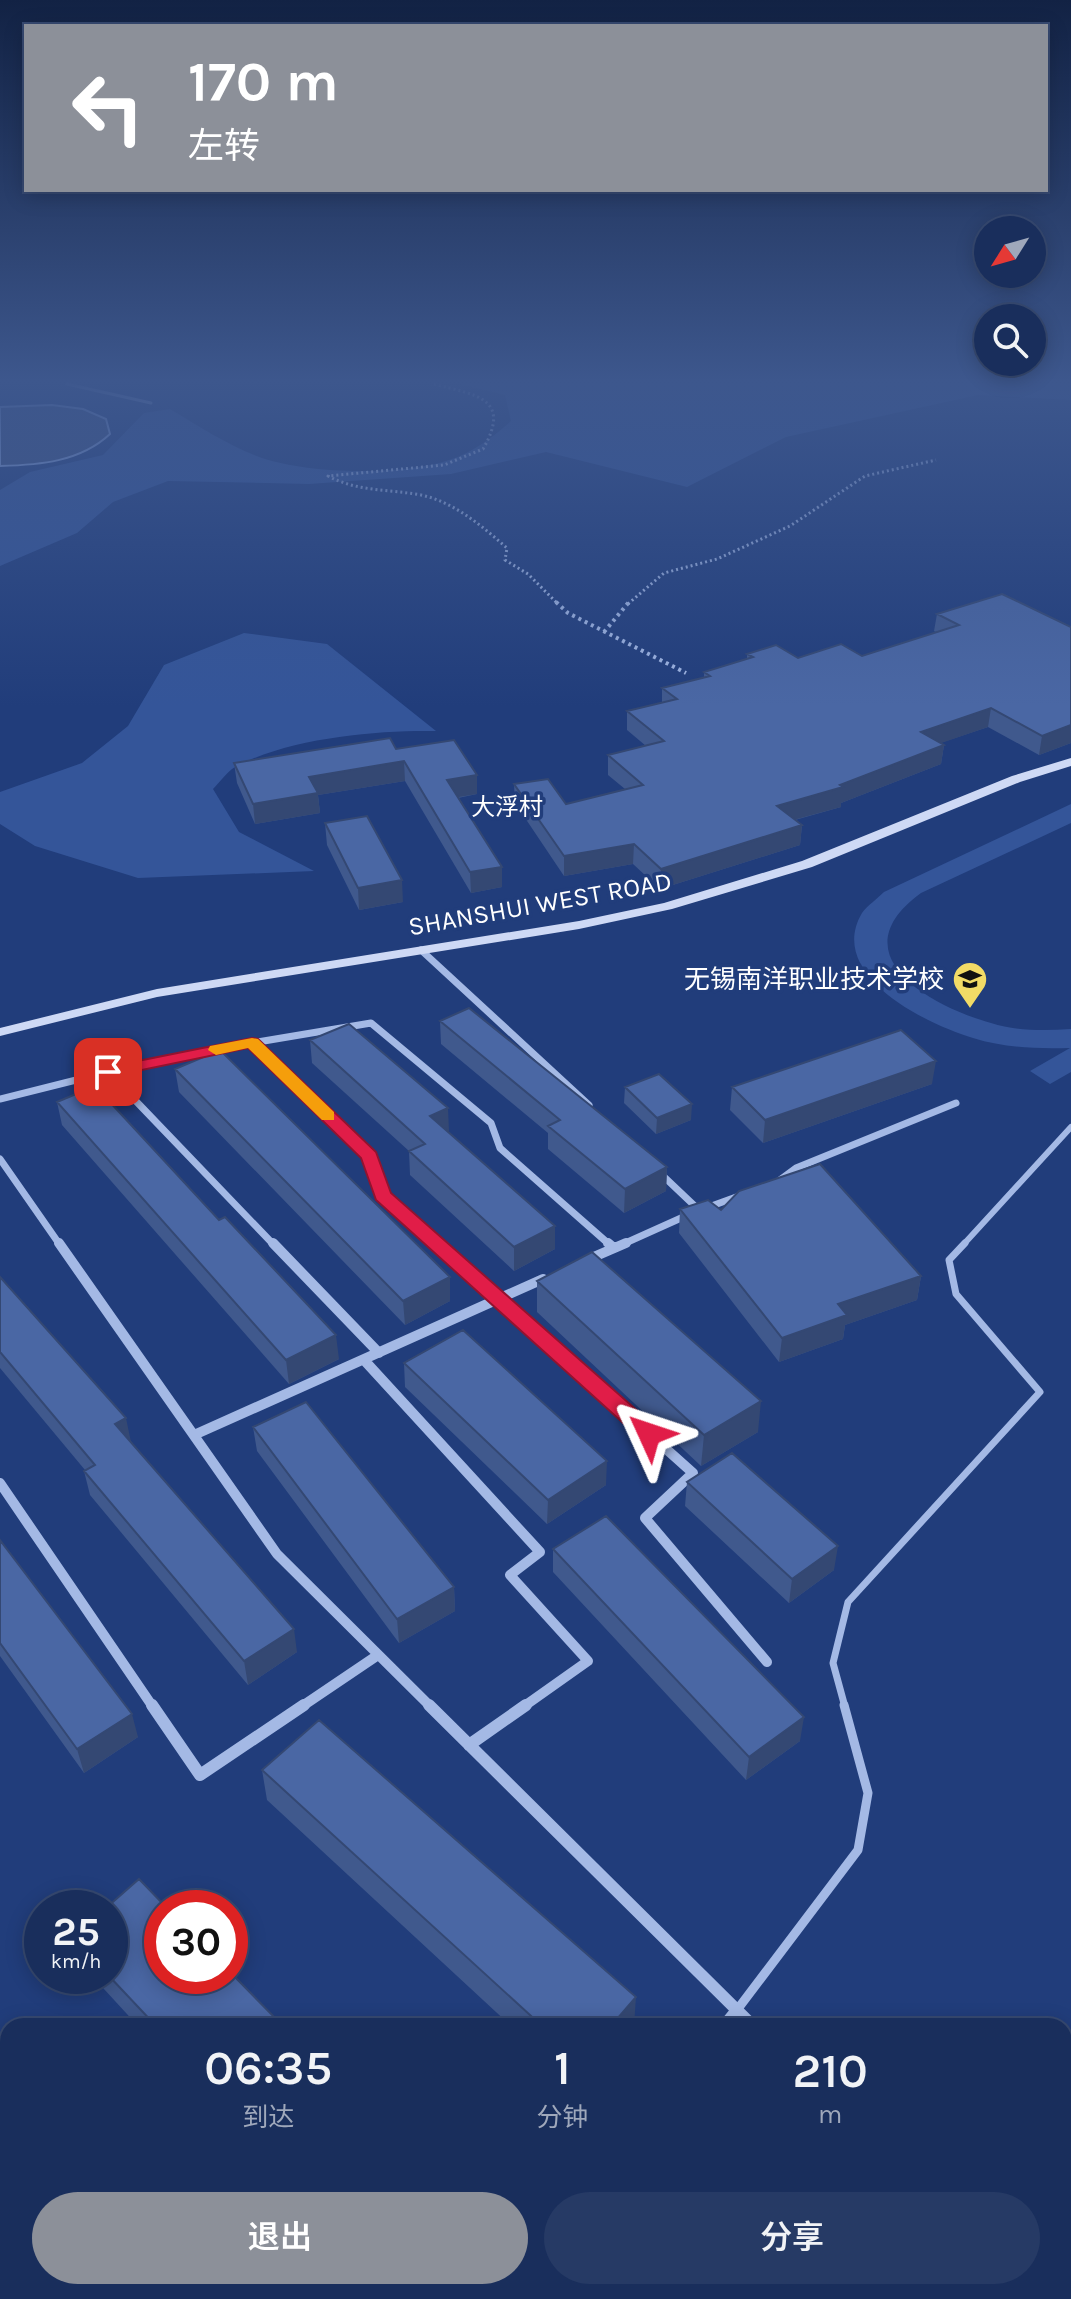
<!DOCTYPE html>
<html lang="zh">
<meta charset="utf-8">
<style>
:root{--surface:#192e5c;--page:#263a65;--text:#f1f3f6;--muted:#9fa8bb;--line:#374a72;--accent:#8c9099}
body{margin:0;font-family:Karla,"Noto Sans SC",sans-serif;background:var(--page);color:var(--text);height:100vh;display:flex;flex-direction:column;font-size:30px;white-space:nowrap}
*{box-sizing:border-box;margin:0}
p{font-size:26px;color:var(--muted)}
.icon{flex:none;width:44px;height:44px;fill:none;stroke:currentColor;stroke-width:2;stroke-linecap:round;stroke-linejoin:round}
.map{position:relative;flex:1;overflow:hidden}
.sheet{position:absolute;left:0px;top:2018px;width:1072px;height:282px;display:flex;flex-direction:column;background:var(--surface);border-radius:24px 24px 0 0;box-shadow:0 4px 20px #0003,0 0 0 2px var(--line)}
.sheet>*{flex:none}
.banner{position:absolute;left:24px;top:24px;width:1024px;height:168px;border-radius:0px;box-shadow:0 4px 20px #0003,0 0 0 2px var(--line);background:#8c9099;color:#fff;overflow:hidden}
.needle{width:52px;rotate:233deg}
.buttons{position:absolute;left:974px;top:216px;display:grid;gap:16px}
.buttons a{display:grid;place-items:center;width:72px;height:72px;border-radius:50%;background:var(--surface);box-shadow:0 4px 20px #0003,0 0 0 2px var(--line);font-size:40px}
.speed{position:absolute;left:24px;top:1890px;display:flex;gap:16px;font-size:40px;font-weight:700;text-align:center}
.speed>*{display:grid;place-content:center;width:104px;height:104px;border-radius:50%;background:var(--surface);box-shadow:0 4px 20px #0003,0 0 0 2px var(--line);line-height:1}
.speed small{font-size:20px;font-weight:400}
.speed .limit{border:12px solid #d22;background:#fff;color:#111}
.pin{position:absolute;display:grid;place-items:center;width:68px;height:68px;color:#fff;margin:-34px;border-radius:16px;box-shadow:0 4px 12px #0006}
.me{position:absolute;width:88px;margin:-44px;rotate:312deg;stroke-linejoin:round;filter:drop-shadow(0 0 6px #0008)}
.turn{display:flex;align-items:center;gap:28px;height:168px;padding:0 32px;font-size:36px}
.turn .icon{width:104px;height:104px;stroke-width:2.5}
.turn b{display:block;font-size:56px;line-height:68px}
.eta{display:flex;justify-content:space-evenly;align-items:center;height:136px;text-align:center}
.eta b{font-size:48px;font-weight:600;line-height:56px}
.cta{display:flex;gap:16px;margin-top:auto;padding:16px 32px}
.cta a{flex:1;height:92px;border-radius:48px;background:var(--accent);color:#fff;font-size:32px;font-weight:600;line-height:92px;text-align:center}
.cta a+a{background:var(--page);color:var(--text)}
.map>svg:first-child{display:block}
.green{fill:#345599}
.water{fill:#3f5381;stroke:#98b2e7;stroke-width:2}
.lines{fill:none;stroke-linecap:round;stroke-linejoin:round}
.path-far1{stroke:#a4b9e5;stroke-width:3;stroke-dasharray:2 3;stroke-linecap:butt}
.path{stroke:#a4b9e5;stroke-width:4;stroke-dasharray:3 4;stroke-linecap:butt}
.lane-far3{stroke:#a4b9e5;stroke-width:3}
.lane-far2{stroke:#a4b9e5;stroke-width:6}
.lane-far1{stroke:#a4b9e5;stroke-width:7}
.lane{stroke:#a4b9e5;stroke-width:9}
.street-far2{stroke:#a4b9e5;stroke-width:7}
.street-far1{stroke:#a4b9e5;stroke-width:10}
.street{stroke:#a4b9e5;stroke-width:12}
.secondary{fill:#ced9f5;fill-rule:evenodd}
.wall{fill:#40598d}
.shaded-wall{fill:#344873}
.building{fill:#4a67a4;stroke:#344873;stroke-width:2}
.route{fill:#e11d48;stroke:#92132f;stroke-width:2}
.slow{fill:#f59e0b}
.labels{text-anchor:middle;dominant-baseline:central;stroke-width:7;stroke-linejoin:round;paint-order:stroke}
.far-neighbourhood-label{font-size:24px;fill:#fff;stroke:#213d7b}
.street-label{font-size:26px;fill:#fff;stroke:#213d7b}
.poi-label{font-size:26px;fill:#fff;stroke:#213d7b;text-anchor:end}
</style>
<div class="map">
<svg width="1071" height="2299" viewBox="0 0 1071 2299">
<rect width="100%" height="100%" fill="#213d7b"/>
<path class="green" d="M460 384H1071V400L978 395 786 437 687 487 546 452 451 474 309 484 168 481 113 502 77 533 0 566V490L30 472 103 455 144 413 170 409C200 427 229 446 262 458 309 474 401 476 449 460 473 452 492 438 511 421L505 395Z
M244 633 327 644 436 731C376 730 289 738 235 767 227 772 220 782 213 789L239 832 314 871 138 878 35 846 0 824V792L82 763 128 726 164 665Z
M1071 804V823L921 893C837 954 930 1006 991 1023 1017 1031 1044 1031 1071 1029V1072L1050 1084 1030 1071 1070 1048C1038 1049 1005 1048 973 1038 929 1025 825 976 862 913 867 906 878 898 884 892Z"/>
<path class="water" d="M52 405 83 409 106 419 110 434C80 462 39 465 0 466V407Z"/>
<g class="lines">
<path class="path-far1" d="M434 384C474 395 513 397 483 449L444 465 328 476C358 492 389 489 421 495 454 502 482 526 507 548L505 560 528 574 558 604
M628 604 664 573 717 559 790 526 865 476 936 460"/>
<path class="path" d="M556 602 568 613 686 673
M604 632 629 602"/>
<path class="lane-far3" d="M67 384 151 403"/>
<path class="lane-far2" d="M963 1245 1071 1127"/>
<path class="lane-far1" d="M845 1707 833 1663 848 1602 1040 1392 956 1294 949 1260 965 1243"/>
<path class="lane" d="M737 2010 858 1850 868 1793 844 1705"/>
<path class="street-far2" d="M421 950 589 1105
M252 1043 371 1023 491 1123 500 1148 610 1245
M108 1072 252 1043 370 1156 383 1195 438 1245
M0 1099 108 1072 274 1245
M0 1159 60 1245
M660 1173 699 1210
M777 1182 796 1168 956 1103
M706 1208 739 1196
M621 1245 690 1214"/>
<path class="street-far1" d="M59 1243 277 1554 431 1707
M273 1243 379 1353
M436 1243 693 1473 645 1518 767 1662
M608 1243 614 1248
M589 1259 626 1243
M364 1360 540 1552 510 1575 588 1661 523 1707
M194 1435 543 1279
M0 1483 153 1707
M301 1707 378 1655"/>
<path class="street" d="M152 1705 200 1775 304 1705
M429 1705 753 2026
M469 1745 526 1705
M724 2026 737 2010
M0 2094 8 2104
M155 2292 160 2299
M1020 2292 1027 2299
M500 2299 506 2292"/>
<path class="secondary" d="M1071 758V766L1020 782 812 867 672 909 579 929 157 997 0 1036V1028L157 989 579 921 664 903 802 861 1012 776Z"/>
</g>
<path class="wall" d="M937 614 1071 627V743L1039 755 988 727 940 743 944 745 941 764 841 803V807L795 820 802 825 800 845 660 889 633 864 564 876 515 803 514 784 566 804 625 789 608 775V755L646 746 627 730V711L662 703V688L704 678V672L747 659V654L798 658 862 656 936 632 934 631Z
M396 749 477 775V794L458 798 502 887 471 893 405 781 318 795 320 813 255 824 237 783 234 763Z
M325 823 403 902 359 910 327 845Z
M440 1021 667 1167 666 1191 624 1213 548 1149V1133L441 1044Z
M310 1040 448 1108V1132L555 1226V1249L514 1271 410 1175 409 1151 312 1063Z
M175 1069 450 1277V1301L405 1325 179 1092Z
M932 1084 763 1143 730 1110 732 1087Z
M625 1087 691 1120 656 1134 624 1103Z
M57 1102 339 1359 289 1384 62 1125Z
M680 1209 721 1210 921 1276 917 1300 845 1325 843 1339 779 1362 679 1233Z
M0 1277 131 1442 297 1652 248 1685 90 1495 84 1471 85 1470 0 1368Z
M537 1281 758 1432 701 1466 537 1312Z
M404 1363 606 1485 547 1524 405 1387Z
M253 1427 454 1587 455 1611 399 1643 257 1451Z
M687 1482 834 1570 789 1603 685 1506Z
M0 1540 138 1737 84 1773 0 1656Z
M553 1549 800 1741 746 1780 553 1572Z
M262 1770 634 2026H511L267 1800Z
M92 1976H110L283 2026H138Z
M384 2292H407L401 2299H390Z"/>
<path class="shaded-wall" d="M991 708 988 727 918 751 921 732Z
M1071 725V743L1039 755 1042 736Z
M944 745 941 764 841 803V807L775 825 777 806 840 785Z
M404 761 405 781 318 795 320 813 255 824 253 804 309 777Z
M477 775V794L447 799V780Z
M802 825 800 845 660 889 661 869Z
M634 844 633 864 564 876V856Z
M502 867V887L471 893 470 872Z
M402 880 403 902 359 910 358 888Z
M936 1061 932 1084 763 1143 765 1120Z
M692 1104 691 1120 656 1134 657 1118Z
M448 1108 449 1131 431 1140 430 1116Z
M667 1167 666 1191 624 1213 625 1189Z
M555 1226V1249L514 1271V1247Z
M921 1276 917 1300 845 1325 843 1339 779 1362 782 1338 838 1304Z
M450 1277V1301L405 1325 403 1301Z
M336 1335 339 1359 289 1384 286 1360Z
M761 1401 758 1432 701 1466 704 1435Z
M126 1418 131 1442 115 1424Z
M607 1461 606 1485 547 1524 548 1500Z
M838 1546 834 1570 789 1603 792 1579Z
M454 1587 455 1611 399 1643 397 1619Z
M294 1629 297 1652 248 1685 244 1661Z
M132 1714 138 1737 84 1773 77 1749Z
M804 1717 800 1741 746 1780 749 1757Z
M636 1997 634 2026H611Z
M394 2292H407L401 2299H395Z"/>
<path class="building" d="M1002 594 1071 627V725L1042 736 991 708 921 732 944 745 840 785 843 787 777 806 802 825 661 869 634 844 564 856 514 784 548 779 566 804 643 785 608 755 664 741 627 711 677 699 662 688 710 676 704 672 753 657 747 654 776 645 798 658 841 644 862 656 959 625 937 614Z
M390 738 396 749 454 740 477 775 447 780 502 867 470 872 404 761 309 777 318 793 253 804 234 763Z
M367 816 402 880 358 888 325 823Z
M469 1008 667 1167 625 1189 548 1126 560 1120 440 1021Z
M349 1024 448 1108 430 1116 555 1226 514 1247 409 1151 425 1144 310 1040Z
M901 1030 936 1061 765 1120 732 1087Z
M220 1050 450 1277 403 1301 175 1069Z
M659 1074 692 1104 657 1118 625 1087Z
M95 1086 219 1220 225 1217 336 1335 286 1360 57 1102Z
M820 1164 921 1276 838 1304 847 1315 782 1338 680 1209 708 1200 721 1210 739 1191Z
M592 1252 761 1401 704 1435 537 1281Z
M0 1277 126 1418 115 1424 294 1629 244 1661 84 1471 95 1465 0 1352Z
M463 1330 607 1461 548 1500 404 1363Z
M306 1402 454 1587 397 1619 253 1427Z
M732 1453 838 1546 792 1579 687 1482Z
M606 1516 804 1717 749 1757 553 1549Z
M0 1540 132 1714 77 1749 0 1643Z
M319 1720 636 1997 611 2026H542L262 1770Z
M139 1879 167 1908H162V1976H230V1972L283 2026H156L109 1976 110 1908H106Z
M749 2292H852L857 2299H748L745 2295Z"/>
<linearGradient id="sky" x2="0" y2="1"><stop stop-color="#122244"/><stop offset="0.54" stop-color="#3d578d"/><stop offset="1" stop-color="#3d578d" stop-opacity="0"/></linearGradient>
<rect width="1071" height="706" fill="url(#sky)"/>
<path class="route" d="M252 1038 258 1039 376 1152 391 1193 657 1428 660 1434 657 1440H642L376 1200 361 1158 248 1048 108 1077 99 1072 108 1067Z"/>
<path class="slow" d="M252 1038 258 1039 334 1112V1120H322L248 1048 216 1055 208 1050 210 1046Z"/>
<defs>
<g id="school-pin" transform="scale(1.8)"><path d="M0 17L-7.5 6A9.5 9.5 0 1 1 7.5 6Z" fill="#f2db66" stroke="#213d7b"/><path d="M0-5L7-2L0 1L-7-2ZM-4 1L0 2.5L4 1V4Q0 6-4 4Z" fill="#111"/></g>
</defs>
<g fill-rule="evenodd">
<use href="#school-pin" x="970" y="979"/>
</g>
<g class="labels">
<g class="far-neighbourhood-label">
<text x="507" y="807">大浮村</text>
</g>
<g class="street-label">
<text transform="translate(540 904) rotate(-10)">SHANSHUI WEST ROAD</text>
</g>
<g class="poi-label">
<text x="944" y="979">无锡南洋职业技术学校</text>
</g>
</g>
</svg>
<div class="buttons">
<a><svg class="needle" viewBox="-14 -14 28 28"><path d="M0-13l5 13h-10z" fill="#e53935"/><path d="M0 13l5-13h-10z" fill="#9fa8bb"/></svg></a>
<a><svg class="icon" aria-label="search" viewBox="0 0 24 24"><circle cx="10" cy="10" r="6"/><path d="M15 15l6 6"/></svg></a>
</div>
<div class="speed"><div>25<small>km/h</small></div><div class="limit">30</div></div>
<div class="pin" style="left:108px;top:1072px;background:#d93025"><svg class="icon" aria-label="arrive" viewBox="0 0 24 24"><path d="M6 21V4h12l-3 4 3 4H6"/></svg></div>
<svg class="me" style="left:649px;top:1434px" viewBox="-20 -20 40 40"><path d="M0-17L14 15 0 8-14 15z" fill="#e11d48" stroke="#fff" stroke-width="4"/></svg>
<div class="banner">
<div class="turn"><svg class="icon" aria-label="left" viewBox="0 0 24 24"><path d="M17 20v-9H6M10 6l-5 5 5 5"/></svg><div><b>170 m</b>左转</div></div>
</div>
<section class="sheet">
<div class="eta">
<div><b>06:35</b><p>到达</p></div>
<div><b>1</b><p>分钟</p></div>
<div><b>210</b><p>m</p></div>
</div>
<div class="cta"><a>退出</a><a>分享</a></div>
</section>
</div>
